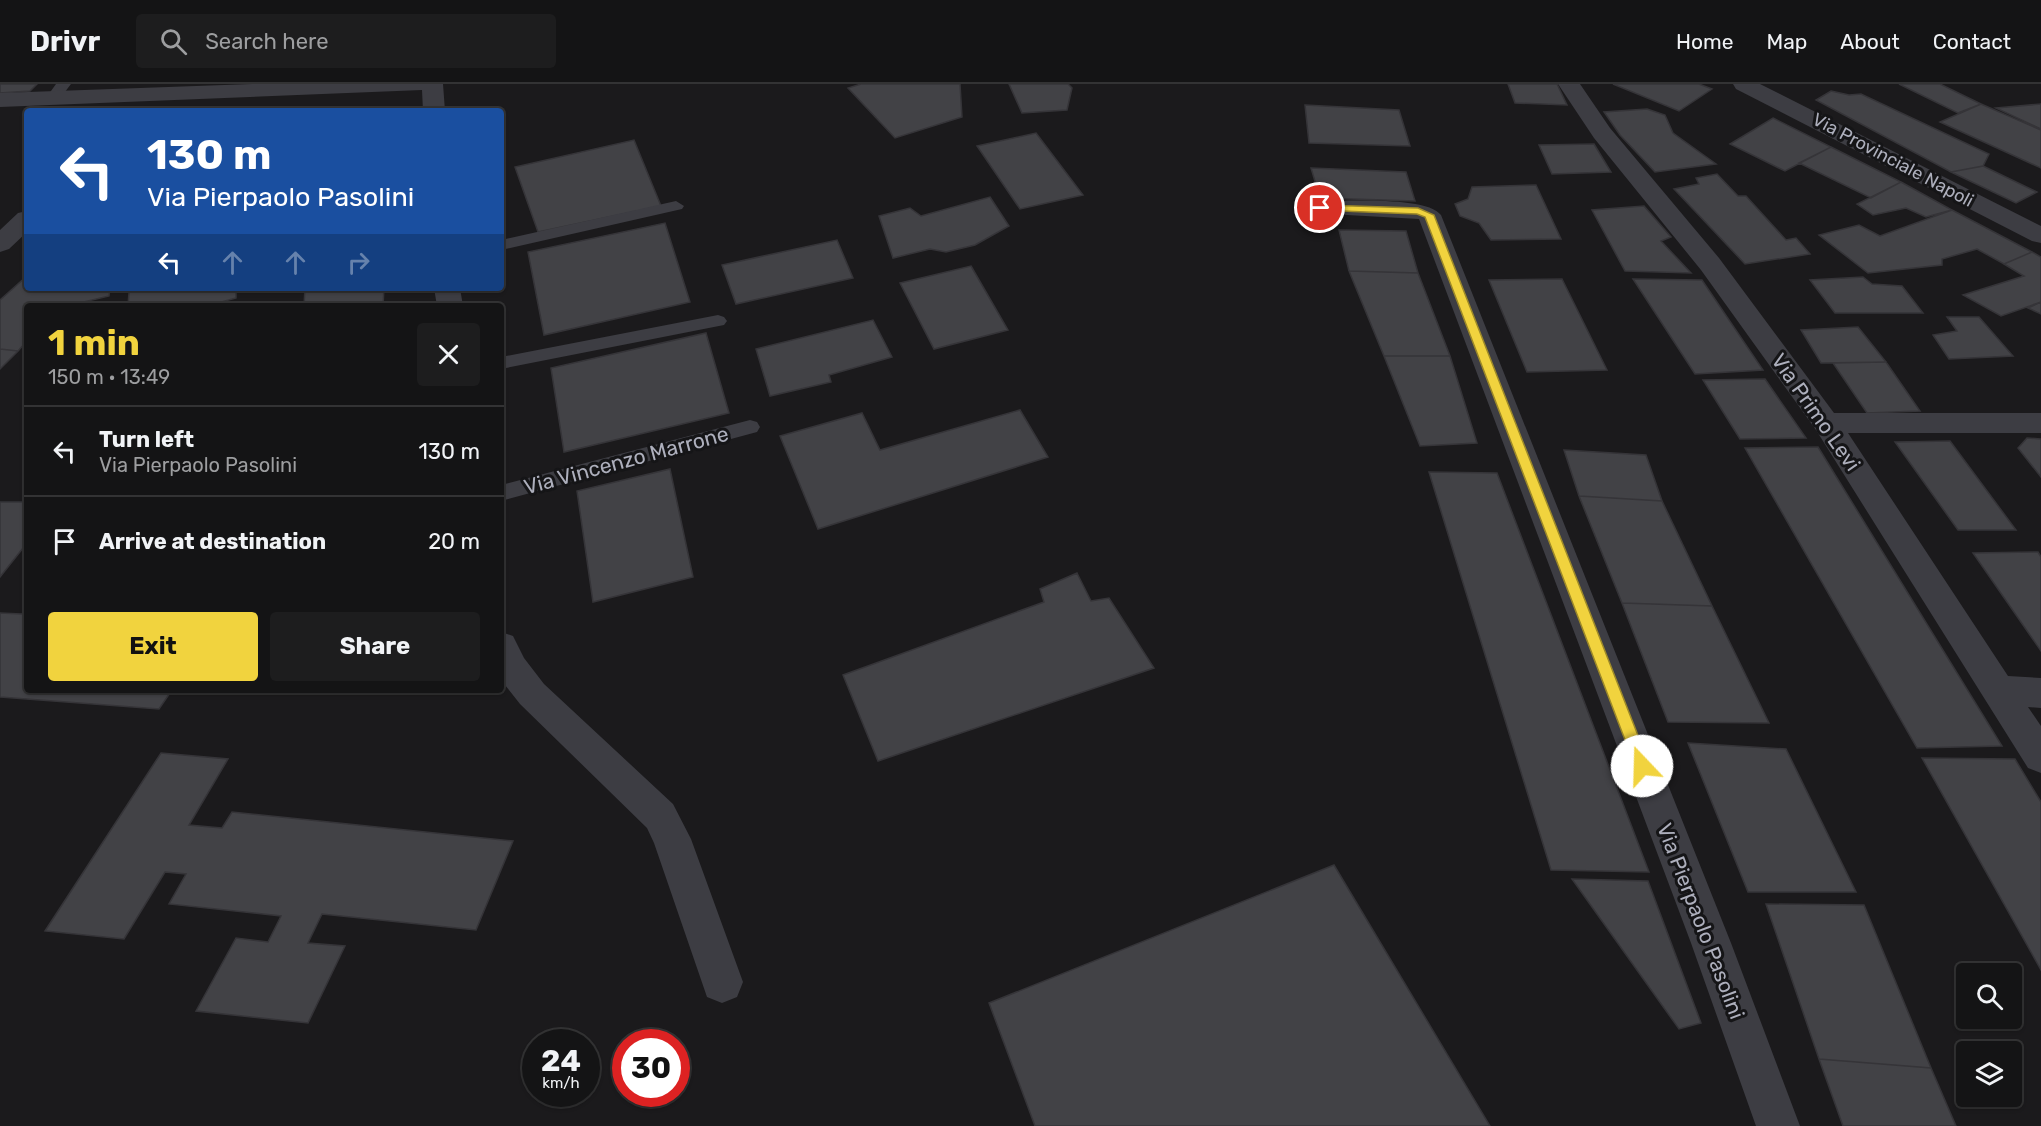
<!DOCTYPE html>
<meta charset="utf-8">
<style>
:root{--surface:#141415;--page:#1d1d1e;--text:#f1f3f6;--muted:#9d9ea0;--line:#333334;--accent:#f1d33e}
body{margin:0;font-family:Rubik,sans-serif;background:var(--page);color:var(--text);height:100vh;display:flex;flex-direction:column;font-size:22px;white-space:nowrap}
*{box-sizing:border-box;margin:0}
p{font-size:20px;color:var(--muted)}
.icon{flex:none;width:33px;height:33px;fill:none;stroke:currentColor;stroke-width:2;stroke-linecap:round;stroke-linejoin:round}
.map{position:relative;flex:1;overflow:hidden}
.details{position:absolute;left:24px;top:219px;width:480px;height:390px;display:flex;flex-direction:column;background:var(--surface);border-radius:6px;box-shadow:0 2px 4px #0004,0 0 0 2px var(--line)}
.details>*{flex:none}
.top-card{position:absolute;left:24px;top:24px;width:480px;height:183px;border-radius:6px;box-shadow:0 2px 4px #0004,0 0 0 2px var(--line);background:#1a4fa0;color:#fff;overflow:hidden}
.buttons{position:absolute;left:1956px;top:879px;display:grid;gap:12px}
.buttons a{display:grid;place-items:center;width:66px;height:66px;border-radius:6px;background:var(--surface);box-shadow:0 2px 4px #0004,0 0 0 2px var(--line);font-size:30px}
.speed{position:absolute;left:522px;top:945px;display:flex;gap:12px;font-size:30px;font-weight:700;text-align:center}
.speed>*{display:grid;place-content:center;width:78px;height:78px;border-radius:50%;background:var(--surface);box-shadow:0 2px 4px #0004,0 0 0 2px var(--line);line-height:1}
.speed small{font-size:15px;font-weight:400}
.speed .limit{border:9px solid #d22;background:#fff;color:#111}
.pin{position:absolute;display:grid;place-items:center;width:51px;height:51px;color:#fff;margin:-26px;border:3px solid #fff;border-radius:50%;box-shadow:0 2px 6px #0007}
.me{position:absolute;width:66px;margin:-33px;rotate:339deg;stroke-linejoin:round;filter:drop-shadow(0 0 4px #0008)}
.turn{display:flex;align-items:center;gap:21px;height:126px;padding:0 24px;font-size:27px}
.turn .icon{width:78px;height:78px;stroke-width:2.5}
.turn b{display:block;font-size:42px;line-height:51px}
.lanes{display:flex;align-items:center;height:57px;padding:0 24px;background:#0003;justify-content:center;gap:30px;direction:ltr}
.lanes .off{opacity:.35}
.round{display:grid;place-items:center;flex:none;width:63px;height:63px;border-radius:6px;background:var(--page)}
.headline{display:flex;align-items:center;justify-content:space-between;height:102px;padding:0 24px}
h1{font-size:36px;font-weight:700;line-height:45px;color:var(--accent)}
.cta{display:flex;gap:12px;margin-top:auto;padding:12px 24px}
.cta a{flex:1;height:69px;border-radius:6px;background:var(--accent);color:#111;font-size:24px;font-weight:700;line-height:69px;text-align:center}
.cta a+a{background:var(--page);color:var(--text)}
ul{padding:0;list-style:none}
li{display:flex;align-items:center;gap:18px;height:90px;padding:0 24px;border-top:2px solid var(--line)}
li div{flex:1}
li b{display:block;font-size:22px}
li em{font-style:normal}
header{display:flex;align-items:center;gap:36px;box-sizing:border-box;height:84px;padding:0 30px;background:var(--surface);border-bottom:2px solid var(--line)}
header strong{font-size:28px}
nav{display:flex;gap:33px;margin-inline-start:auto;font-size:21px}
.search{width:420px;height:54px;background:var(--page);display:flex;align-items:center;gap:15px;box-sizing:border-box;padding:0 21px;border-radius:6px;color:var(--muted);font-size:22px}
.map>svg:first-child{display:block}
.building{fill:#424246;stroke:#353438;stroke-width:1.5}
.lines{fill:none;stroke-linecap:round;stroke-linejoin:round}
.service{fill:#3d3d43;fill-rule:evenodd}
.minor{fill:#3d3d43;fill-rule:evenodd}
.route{fill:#f1d33e;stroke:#9d8928;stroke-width:1.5}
.labels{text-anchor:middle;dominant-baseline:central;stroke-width:6;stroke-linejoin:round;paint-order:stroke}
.far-street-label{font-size:18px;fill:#adafbc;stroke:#151517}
.street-label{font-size:21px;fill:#adafbc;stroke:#151517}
</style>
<header>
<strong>Drivr</strong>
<div class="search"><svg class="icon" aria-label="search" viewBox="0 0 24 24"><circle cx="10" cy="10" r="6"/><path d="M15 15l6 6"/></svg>Search here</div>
<nav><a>Home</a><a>Map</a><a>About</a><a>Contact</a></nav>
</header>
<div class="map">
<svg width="2041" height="1042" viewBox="0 0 2041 1042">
<rect width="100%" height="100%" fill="#1b1a1c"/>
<path class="building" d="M0 0H37L30 7 0 9Z
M861 0H960L962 33 895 54 848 4Z
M1009 0H1068L1072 4 1067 26 1022 29Z
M1508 0H1557L1567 21 1515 19Z
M1613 0H1699L1712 5 1679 27Z
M1899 0H1940L1981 20 1958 29Z
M1831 7 1849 11 1861 10 1989 70 1983 82 1951 88 1816 16Z
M1981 20 2041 46V84L1940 38Z
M2041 20V45L1996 24Z
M1305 21 1399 26 1410 62 1309 59Z
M1647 25 1665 31 1673 49 1716 80 1655 88 1620 51 1604 28Z
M1773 34 1831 63 1785 87 1730 60Z
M1036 49 1083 111 1020 125 977 62Z
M634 56 661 122 538 148 515 83Z
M1594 60 1611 88 1552 90 1539 61Z
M1831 63 1901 98 1871 114 1799 79Z
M1983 82 2037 108 2016 119 1951 88Z
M1311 84 1406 88 1415 117 1320 114Z
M1717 90 1738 112H1746L1786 156 1796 154 1810 170 1745 180 1674 105 1699 100 1696 94Z
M1901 98 1952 126 1926 133 1906 124 1873 131 1857 120Z
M1536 101 1561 155 1491 156 1479 139 1460 132 1455 120 1468 115 1472 103Z
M990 113 1009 142 975 161 946 168 930 165 893 174 879 132 910 124 921 132Z
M1644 122 1671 153 1661 157 1691 189 1625 187 1592 126Z
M1952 126 2032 168 2004 180 1977 165 1942 175V181L1868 189 1819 151 1859 141 1880 152Z
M665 139 690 218 544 251 528 168Z
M1339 146 1406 147 1418 189 1349 187Z
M837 156 853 194 736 220 722 181Z
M2032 168 2041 173V218L2001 232 1963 211 2024 192 2004 180Z
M971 182 1008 246 934 265 900 199Z
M1349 187 1418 189 1450 272H1384Z
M27 192V204H110L109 212 67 222H27V257L18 267 0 265V216Z
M1863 193 1872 200 1902 202 1923 229H1835L1810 196Z
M1562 195 1607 286 1527 288 1489 196Z
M1633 195 1702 196 1763 286 1695 290Z
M146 204H236V214L207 222H128L129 208Z
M305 204H384L383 222H304Z
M2041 218V230L2028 224Z
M1947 233H1979L2013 272 1949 275 1933 251 1957 247Z
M873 236 892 273 829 291 831 298 770 312 756 265Z
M1858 243 1886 278 1821 279 1801 246Z
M706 249 729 329 564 368 551 284Z
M0 265 18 267 0 285Z
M1384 272H1450L1477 359 1420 362Z
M1886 278 1920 327 1867 329 1833 279Z
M1765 295 1806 354 1740 355 1703 296Z
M1020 326 1048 373 818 445 780 352 862 329 880 366Z
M2027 354 2041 355V393L2018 364Z
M1950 357 2016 446H1958L1895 358Z
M1818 363 2002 662 1917 664 1745 364Z
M1564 366 1646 371 1662 417 1579 412Z
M670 385 693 493 593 518 577 407Z
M1429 388 1497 389 1649 788 1551 786Z
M1579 412 1662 417 1712 522 1622 519Z
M0 418H27V459L0 493Z
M2038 468 2041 473V567L1973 469Z
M1077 489 1091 517 1109 514 1154 584 878 677 843 591 1044 518 1040 505Z
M1622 519 1712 522 1769 639 1668 638Z
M27 523V606H172L159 625 0 613V529L22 530Z
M1688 659 1786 665 1856 808H1748Z
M161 669 228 675 189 741 222 744 232 728 513 757 476 846 322 830 308 859 345 862 308 939 196 927 236 854 268 858 281 832 169 820 186 790 165 788 124 855 45 847Z
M1922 674 2015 675 2041 718V886Z
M1334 781 1490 1042H1035L989 919Z
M1572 795 1648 797 1701 939 1679 945Z
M1766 820 1864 821 1931 984 1819 975Z
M1819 975 1931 984 1956 1042H1843Z"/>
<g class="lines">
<path class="service" d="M56 0H71L58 17H48L46 14Z
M676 117 684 122 682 125 501 166V156Z
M718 231 724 233 727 237 724 241 501 285V273Z
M750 336 757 338 760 343 757 348 501 417V401Z"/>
<path class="minor" d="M252 0H443L445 27H423L422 6 0 23V9Z
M1558 0H1580L1610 44 1719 174 1834 329H2041V349H1848L2008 592 2041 594V624L2028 623 2041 642V689L2028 684 1816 346 1701 186 1594 54Z
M1733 0H1760L2041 142V159L2032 157 1736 5Z
M1320 117C1344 117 1428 112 1441 131L1731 859 1800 1042H1756L1691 859 1419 135 1311 129 1308 124 1311 119Z
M27 127V148L9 165 0 168V146L18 129Z
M434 204H460L463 222H437Z
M501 548 513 552 524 574 544 600 673 720 691 755 743 898 737 913 722 919 707 913 654 759 647 744 520 620 501 596Z"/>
</g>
<path class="route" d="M1320 121 1418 124 1434 131 1650 682 1648 687 1642 689 1637 687 1635 682 1425 133 1417 130 1316 126V122Z"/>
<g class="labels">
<g class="far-street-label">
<text transform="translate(1893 76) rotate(28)">Via Provinciale Napoli</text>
</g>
<g class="street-label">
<text transform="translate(1816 328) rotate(55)">Via Primo Levi</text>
<text transform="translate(626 376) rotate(-15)">Via Vincenzo Marrone</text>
<text transform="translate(1701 837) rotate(69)">Via Pierpaolo Pasolini</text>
</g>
</g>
</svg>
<div class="buttons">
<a><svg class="icon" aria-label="search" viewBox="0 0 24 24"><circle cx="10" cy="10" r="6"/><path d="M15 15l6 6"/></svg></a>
<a><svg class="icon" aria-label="layers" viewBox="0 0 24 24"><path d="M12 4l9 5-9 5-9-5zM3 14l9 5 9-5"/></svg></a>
</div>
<div class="speed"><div>24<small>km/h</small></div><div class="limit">30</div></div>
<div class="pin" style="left:1320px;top:124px;background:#d93025"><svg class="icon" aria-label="arrive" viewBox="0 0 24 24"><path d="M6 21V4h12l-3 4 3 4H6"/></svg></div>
<svg class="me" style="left:1642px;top:682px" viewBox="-20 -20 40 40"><circle r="19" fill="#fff"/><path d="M0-13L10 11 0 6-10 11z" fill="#f1d33e"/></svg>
<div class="top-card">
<div class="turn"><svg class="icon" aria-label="left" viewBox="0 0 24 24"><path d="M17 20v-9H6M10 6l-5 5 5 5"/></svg><div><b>130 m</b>Via Pierpaolo Pasolini</div></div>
<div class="lanes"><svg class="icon" aria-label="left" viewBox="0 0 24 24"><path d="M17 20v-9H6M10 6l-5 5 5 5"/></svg><svg class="icon off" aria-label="ahead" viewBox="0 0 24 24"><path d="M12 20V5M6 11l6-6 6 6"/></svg><svg class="icon off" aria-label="ahead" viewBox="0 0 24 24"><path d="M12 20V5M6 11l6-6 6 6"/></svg><svg class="icon off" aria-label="right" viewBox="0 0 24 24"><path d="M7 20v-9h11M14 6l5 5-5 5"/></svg></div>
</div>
<section class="details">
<div class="headline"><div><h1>1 min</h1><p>150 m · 13:49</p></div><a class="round"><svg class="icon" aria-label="close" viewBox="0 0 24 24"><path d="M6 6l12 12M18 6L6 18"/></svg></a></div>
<ul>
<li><svg class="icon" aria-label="left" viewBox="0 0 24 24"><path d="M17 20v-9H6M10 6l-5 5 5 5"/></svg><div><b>Turn left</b><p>Via Pierpaolo Pasolini</p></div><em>130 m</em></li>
<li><svg class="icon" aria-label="arrive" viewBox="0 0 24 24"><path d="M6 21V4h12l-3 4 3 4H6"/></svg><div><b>Arrive at destination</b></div><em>20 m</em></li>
</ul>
<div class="cta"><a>Exit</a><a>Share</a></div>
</section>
</div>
